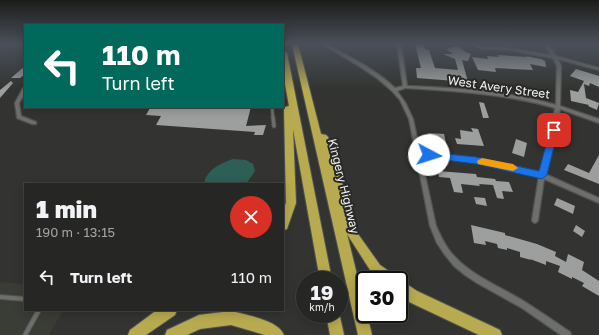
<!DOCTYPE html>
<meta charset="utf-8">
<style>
:root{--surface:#262725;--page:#2e2f2d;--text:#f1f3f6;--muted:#a4a5a7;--line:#424442}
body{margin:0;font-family:"Golos Text",sans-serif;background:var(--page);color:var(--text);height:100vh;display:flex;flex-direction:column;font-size:15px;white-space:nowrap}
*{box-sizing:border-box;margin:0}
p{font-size:13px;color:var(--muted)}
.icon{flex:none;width:22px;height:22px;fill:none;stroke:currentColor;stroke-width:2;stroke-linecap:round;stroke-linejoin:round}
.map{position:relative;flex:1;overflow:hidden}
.sheet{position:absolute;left:24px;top:183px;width:260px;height:128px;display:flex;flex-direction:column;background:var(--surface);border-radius:0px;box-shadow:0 2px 10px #0003,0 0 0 1px var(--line)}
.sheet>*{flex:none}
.banner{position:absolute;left:24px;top:24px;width:260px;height:84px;border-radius:0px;box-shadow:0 2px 10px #0003,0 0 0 1px var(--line);background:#00695c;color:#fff;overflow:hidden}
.speed{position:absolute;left:296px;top:271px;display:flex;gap:8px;font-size:20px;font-weight:700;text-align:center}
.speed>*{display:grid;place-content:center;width:52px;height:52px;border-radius:50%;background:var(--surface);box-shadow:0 2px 10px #0003,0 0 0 1px var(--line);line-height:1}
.speed small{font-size:10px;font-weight:400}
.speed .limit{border:2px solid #111;border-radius:6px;background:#fff;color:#111}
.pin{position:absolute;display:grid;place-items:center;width:34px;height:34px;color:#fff;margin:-17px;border-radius:8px;box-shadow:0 2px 6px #0006}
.me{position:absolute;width:44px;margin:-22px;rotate:95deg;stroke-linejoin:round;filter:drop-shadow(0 0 3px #0008)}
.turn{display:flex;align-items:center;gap:14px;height:84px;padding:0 12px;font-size:18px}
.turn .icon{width:52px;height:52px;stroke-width:2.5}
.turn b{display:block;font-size:28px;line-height:34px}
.round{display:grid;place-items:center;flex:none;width:42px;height:42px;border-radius:21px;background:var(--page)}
.headline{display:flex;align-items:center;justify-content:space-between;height:68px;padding:0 12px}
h1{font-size:24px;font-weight:800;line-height:30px}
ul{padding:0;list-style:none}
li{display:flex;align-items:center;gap:12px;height:52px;padding:0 12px}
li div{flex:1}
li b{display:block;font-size:15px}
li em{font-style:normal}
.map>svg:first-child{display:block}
.built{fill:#393d35}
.water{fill:#2d5f57}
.building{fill:#9c9f9d}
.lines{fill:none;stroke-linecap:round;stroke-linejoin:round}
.service-far2-casing{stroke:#525351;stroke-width:4}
.service-far1-casing{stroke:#525351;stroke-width:5}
.service-casing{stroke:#525351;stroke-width:6}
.minor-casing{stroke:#525351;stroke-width:2.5}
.trunk-casing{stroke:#525351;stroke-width:2}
.service-far2{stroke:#6d6f6c;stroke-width:2.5}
.service-far1{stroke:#6d6f6c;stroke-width:3}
.service{stroke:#6d6f6c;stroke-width:4}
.minor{fill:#6d6f6c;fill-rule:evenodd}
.trunk{fill:#b8aa4f;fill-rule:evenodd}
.route{fill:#1a73e8;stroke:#114b97}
.slow{fill:#f59e0b}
.labels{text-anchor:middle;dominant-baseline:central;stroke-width:4;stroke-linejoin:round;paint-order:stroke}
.street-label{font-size:12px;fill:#f1f2f1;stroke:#292a27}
</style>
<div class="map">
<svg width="599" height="335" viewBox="0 0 599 335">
<rect width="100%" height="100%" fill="#333431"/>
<path class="built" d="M0 282 25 284V310H63L49 335H0Z"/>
<path class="water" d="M233 159 246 160 253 164 255 171 246 184H204C206 170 221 163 233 159Z"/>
<path class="building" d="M415 44H424L425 49 429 50 435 68 458 70 455 59 443 54H453L446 49 457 46 466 52 471 54 468 61 462 60 468 82 417 78 416 68H421Z
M498 55 527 57 526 56 541 59 545 61 546 67 530 64 533 70 495 68 496 72 478 70 472 57 488 59 487 56 499 57Z
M25 66V74L20 78H11Z
M576 69 599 76V87L590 83 589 86 584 84 586 98 599 103 597 110 588 106 589 105 571 101 570 90 578 92 584 81 570 76Z
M11 81 13 83 0 98V90Z
M479 102 484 103 489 118H483Z
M173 107H251L246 126 266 125 263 135H254L255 132 156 125 161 116 146 115 150 108 173 109Z
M471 128 478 129 484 146 457 144 455 138 461 139 460 130 473 132Z
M428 133 444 134 446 143 430 142Z
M516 139 527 143 524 157 512 153Z
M599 155V184L564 170 568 164 589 173Z
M438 171 476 174 477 177 495 179 496 181 509 182 513 192 502 191 504 199 497 198 493 185 479 184 480 186 461 184 463 193 454 192 450 178 439 177Z
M474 197 485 198 487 206 476 204Z
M557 198 575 206 573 214 554 205Z
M471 225 505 233V235L537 244 556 252 555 256 566 262 568 254 584 262 582 270 599 281V296L582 286 584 283 572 277V279L558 272 560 266 546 261V265L530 259 531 260 520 257V252L507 248V250L498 248 497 244 485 241 486 245 474 243Z
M576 225 585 231 582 237 573 231Z"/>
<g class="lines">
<g class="service-far2-casing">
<path id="service-far2" d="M272 107 273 118"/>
</g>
<g class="service-far1-casing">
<path id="service-far1" d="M273 117 274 126"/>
</g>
<g class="service-casing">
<path id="service" d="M0 297 25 299
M25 335 39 310"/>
</g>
<g class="minor-casing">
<path id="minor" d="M322 44H326C350 57 375 69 395 88L403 86 397 44H401L407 86C457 88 508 91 556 105L557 66 553 58 509 50 478 48 476 47 477 46 509 48 551 55 544 44H548L556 56 599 68V70L558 59 561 66 560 106 599 119V123L560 109 555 142 545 174 599 198V203L544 179 538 220 537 222 535 223 533 222 532 220 539 176 476 162 429 157 426 155 429 153 476 158 540 172 549 142 555 108C507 94 455 91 405 88L397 91 406 104 413 119 436 226C440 235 444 243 449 250 467 274 497 285 522 300 538 310 554 321 570 332L571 335H561L522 308 477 283 465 275 454 266 445 255 437 243 430 226 409 119 400 100 392 91 377 78 359 66Z
M23 88H25V93L19 103 21 116 36 122V124H32L17 118V117L15 103Z"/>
</g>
<g class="trunk-casing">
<path id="trunk" d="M292 44H298L321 134 326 135 328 137 358 234 380 265 396 276 397 280H380L372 273 347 234 365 307V314H367L372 335H358Z
M283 51 287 53 332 280H320L293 129 296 203 287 229 283 230V210L286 203 284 109 285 107 289 106 283 73Z
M399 279 417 291 500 330 502 335H479L407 301 399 294V280H398Z
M157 310H177L175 315 146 335H128L130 330Z
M231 311C246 315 278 320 284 335H265L231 325 200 329 187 335H165L167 330 199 315Z
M339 312 344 335H330L326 314H339Z"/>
</g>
<use href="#service-far2" class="service-far2"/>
<use href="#service-far1" class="service-far1"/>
<use href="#service" class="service"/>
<use href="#minor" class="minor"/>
<use href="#trunk" class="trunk"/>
</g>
<linearGradient id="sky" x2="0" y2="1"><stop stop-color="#1c1d1b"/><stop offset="0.49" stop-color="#4a505a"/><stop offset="1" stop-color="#4a505a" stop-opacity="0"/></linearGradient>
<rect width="599" height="90" fill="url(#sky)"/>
<path class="route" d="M554 127 558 130 547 175 542 179 476 164 429 158 424 155 429 152 476 157 539 171 550 130Z"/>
<path class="slow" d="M482 158 513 164 518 168 513 171 478 164 477 161Z"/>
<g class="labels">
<g class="street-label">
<text transform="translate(499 87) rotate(8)">West Avery Street</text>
<text transform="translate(344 186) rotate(76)">Kingery Highway</text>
</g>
</g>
</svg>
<div class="speed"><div>19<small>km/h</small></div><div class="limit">30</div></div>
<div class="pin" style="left:554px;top:130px;background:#d93025"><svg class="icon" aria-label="arrive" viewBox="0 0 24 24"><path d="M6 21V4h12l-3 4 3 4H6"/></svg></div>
<svg class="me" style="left:429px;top:155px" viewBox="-20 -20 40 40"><circle r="19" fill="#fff"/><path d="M0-13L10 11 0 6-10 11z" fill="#1a73e8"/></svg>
<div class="banner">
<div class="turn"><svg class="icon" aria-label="left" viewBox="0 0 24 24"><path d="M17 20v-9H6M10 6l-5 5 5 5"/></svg><div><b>110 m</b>Turn left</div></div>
</div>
<section class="sheet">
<div class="headline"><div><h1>1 min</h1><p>190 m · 13:15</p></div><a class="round" style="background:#d93025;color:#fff"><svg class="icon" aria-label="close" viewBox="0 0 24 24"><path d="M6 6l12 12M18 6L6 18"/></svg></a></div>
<ul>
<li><svg class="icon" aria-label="left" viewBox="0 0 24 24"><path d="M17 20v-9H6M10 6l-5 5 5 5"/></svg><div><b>Turn left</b></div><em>110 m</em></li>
</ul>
</section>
</div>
